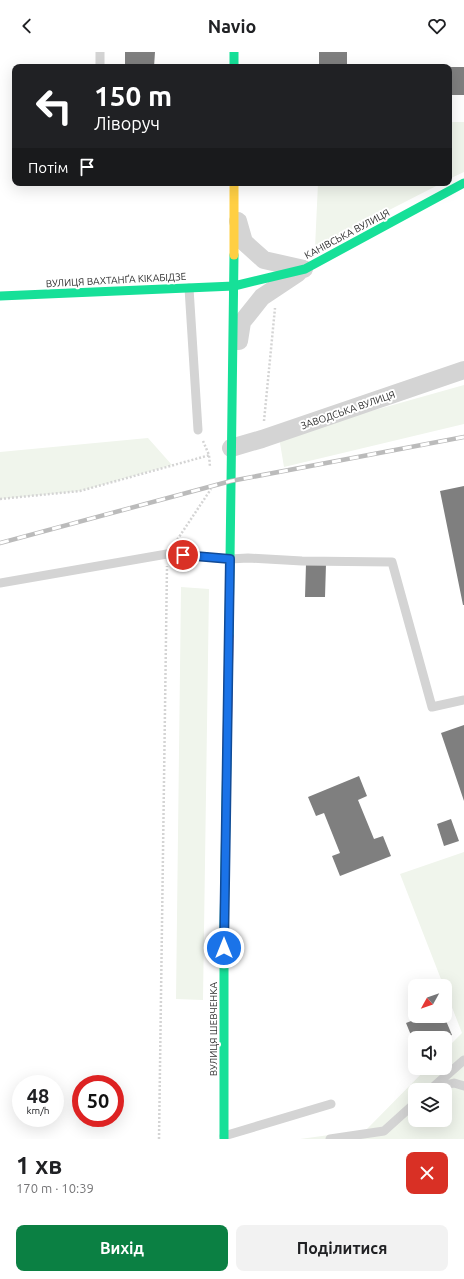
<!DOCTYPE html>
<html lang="uk">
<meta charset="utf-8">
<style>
:root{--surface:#fff;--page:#f2f2f2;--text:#202124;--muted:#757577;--accent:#0b8043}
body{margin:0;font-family:Ubuntu,sans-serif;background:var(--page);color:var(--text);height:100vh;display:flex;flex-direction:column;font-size:15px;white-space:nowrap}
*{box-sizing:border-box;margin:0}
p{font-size:13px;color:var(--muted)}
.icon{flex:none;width:22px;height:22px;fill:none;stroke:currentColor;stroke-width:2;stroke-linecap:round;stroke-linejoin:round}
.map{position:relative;height:1087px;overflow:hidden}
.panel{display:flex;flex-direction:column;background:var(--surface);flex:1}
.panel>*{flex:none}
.hud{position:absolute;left:12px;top:12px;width:440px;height:122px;border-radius:8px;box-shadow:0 4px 16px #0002;background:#202124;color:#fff;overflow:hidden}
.needle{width:26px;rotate:230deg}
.fabs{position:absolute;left:408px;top:927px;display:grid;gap:8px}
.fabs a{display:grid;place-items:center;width:44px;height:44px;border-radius:8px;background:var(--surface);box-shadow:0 4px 16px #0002;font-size:20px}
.speed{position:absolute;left:12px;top:1023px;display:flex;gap:8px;font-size:20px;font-weight:700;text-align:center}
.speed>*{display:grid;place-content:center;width:52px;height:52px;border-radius:50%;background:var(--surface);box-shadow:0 4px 16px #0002;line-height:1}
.speed small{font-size:10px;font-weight:400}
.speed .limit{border:6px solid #d22;background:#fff;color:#111}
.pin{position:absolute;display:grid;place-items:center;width:34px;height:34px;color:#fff;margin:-17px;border:2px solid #fff;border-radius:50%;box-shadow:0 1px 4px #0007}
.me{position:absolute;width:44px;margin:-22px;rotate:0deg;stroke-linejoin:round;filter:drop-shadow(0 0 3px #0008)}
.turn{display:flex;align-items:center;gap:14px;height:84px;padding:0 16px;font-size:18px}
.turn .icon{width:52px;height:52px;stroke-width:2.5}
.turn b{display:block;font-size:28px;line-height:34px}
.then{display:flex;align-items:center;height:38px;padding:0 16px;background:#0003;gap:8px;font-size:15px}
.round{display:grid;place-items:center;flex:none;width:42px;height:42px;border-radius:8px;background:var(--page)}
.headline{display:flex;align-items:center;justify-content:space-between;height:68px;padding:0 16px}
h1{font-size:24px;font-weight:600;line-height:30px}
.cta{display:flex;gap:8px;margin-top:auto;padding:8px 16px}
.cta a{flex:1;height:46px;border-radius:8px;background:var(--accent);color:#fff;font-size:16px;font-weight:600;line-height:46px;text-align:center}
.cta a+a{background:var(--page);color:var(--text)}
header{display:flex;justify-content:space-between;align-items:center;height:52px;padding:0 16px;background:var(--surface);font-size:18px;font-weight:600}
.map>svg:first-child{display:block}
.green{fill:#f0f5ec;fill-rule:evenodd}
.building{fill:#7f7f7f}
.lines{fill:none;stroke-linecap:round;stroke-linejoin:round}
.path{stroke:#d4d4d4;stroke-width:2.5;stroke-dasharray:2 2;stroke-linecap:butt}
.lane{stroke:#d4d4d4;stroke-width:9}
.street{stroke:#d4d4d4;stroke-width:18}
.fast{stroke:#16e098;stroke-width:9}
.slow{stroke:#ffcf43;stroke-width:9}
.jam{stroke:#f24e42;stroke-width:9}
.rail-casing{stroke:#bbb;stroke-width:4.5}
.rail{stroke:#fff;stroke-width:3;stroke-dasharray:9;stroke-linecap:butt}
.route-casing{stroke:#114b97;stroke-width:10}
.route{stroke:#1a73e8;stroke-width:7}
.labels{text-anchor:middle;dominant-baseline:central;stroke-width:4;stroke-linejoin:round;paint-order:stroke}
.street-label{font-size:10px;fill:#2f2f2f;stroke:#fff}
</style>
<header><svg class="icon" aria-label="back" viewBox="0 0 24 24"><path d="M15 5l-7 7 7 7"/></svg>Navio<svg class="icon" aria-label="heart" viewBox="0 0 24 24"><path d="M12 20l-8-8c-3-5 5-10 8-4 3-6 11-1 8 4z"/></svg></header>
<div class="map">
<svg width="464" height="1087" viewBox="0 0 464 1087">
<rect width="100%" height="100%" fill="#fff"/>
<path class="green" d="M449 70H464V120L449 127Z
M318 131H442L315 196Z
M464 333V372L284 415 279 385Z
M148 386 172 413 80 439 0 447V400Z
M181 535 209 537 203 948 176 947Z
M464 800V1087H300L366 1078 427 1016H445V998L462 981 400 822ZM415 1038H445V1068H415Z"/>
<path class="building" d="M125 0H155L154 15 125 14Z
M319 0H347V15H319Z
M449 15H464V43H449Z
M464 434V553H463L440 439Z
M306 512H326L325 545H305Z
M464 673V749L441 681Z
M359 724 367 744 358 748 374 787 383 784 391 804 340 824 332 804 340 801 324 761 316 764 308 745Z
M451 767 459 789 444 794 437 772Z
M424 964H444L452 983 444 986H415V993L406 971Z"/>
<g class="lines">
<path class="path" d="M264 369 275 256
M203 389 209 403 210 415
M0 447 80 439 210 403
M175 491 211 437
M159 1087 167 514"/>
<path class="lane" d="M100 0V15
M189 236 198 378
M0 531 167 502 230 507 248 506 302 509 392 510 432 655 464 648
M434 1036 454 1031 464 1034
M431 1037 464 1008
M224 1084 331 1052
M330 1087 384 1079 415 1051"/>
<path class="street" d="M238 169 244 190 264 208 304 217
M239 289 242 270 262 245 298 221
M231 396 262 387 464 318"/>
<path class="fast" d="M234 0V15
M0 244 234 234 305 217 464 131
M229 584 234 203
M224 1087V881L227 697"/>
<path class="slow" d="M234 131V203"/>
<path class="jam" d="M227 697 229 584"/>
<g class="rail-casing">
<path id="rail" d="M0 491 231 429 464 385"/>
</g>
<use href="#rail" class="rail"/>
</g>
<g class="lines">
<g class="route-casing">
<path id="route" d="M183 503 230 507 224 896"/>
</g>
<use href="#route" class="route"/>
</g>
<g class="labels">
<g class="street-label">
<text transform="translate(347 182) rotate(-28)">КАНІВСЬКА ВУЛИЦЯ</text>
<text transform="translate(116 228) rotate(-3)">ВУЛИЦЯ ВАХТАНҐА КІКАБІДЗЕ</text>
<text transform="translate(348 358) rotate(-19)">ЗАВОДСЬКА ВУЛИЦЯ</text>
<text transform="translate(213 977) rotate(-90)">ВУЛИЦЯ ШЕВЧЕНКА</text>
</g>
</g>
</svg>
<div class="fabs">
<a><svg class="needle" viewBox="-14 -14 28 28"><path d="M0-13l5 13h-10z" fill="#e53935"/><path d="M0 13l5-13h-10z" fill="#757577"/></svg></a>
<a><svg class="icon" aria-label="sound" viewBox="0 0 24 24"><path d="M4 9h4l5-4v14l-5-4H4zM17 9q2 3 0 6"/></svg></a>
<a><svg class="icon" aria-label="layers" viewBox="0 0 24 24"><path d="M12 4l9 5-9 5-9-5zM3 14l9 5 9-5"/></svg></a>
</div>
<div class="speed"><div>48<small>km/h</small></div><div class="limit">50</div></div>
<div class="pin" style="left:183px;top:503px;background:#d93025"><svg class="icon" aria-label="arrive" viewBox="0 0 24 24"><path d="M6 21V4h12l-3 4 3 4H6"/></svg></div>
<svg class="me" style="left:224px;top:896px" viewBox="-20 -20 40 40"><circle r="17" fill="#1a73e8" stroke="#fff" stroke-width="3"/><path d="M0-11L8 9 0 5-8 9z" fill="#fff"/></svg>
<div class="hud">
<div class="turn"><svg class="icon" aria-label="left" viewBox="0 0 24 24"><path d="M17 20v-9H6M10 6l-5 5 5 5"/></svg><div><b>150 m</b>Ліворуч</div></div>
<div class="then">Потім<svg class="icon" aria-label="arrive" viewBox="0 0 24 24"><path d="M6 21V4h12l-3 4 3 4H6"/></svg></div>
</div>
</div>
<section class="panel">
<div class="headline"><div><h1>1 хв</h1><p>170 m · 10:39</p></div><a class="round" style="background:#d93025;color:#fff"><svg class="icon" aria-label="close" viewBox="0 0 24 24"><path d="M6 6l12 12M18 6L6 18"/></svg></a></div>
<div class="cta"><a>Вихід</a><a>Поділитися</a></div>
</section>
